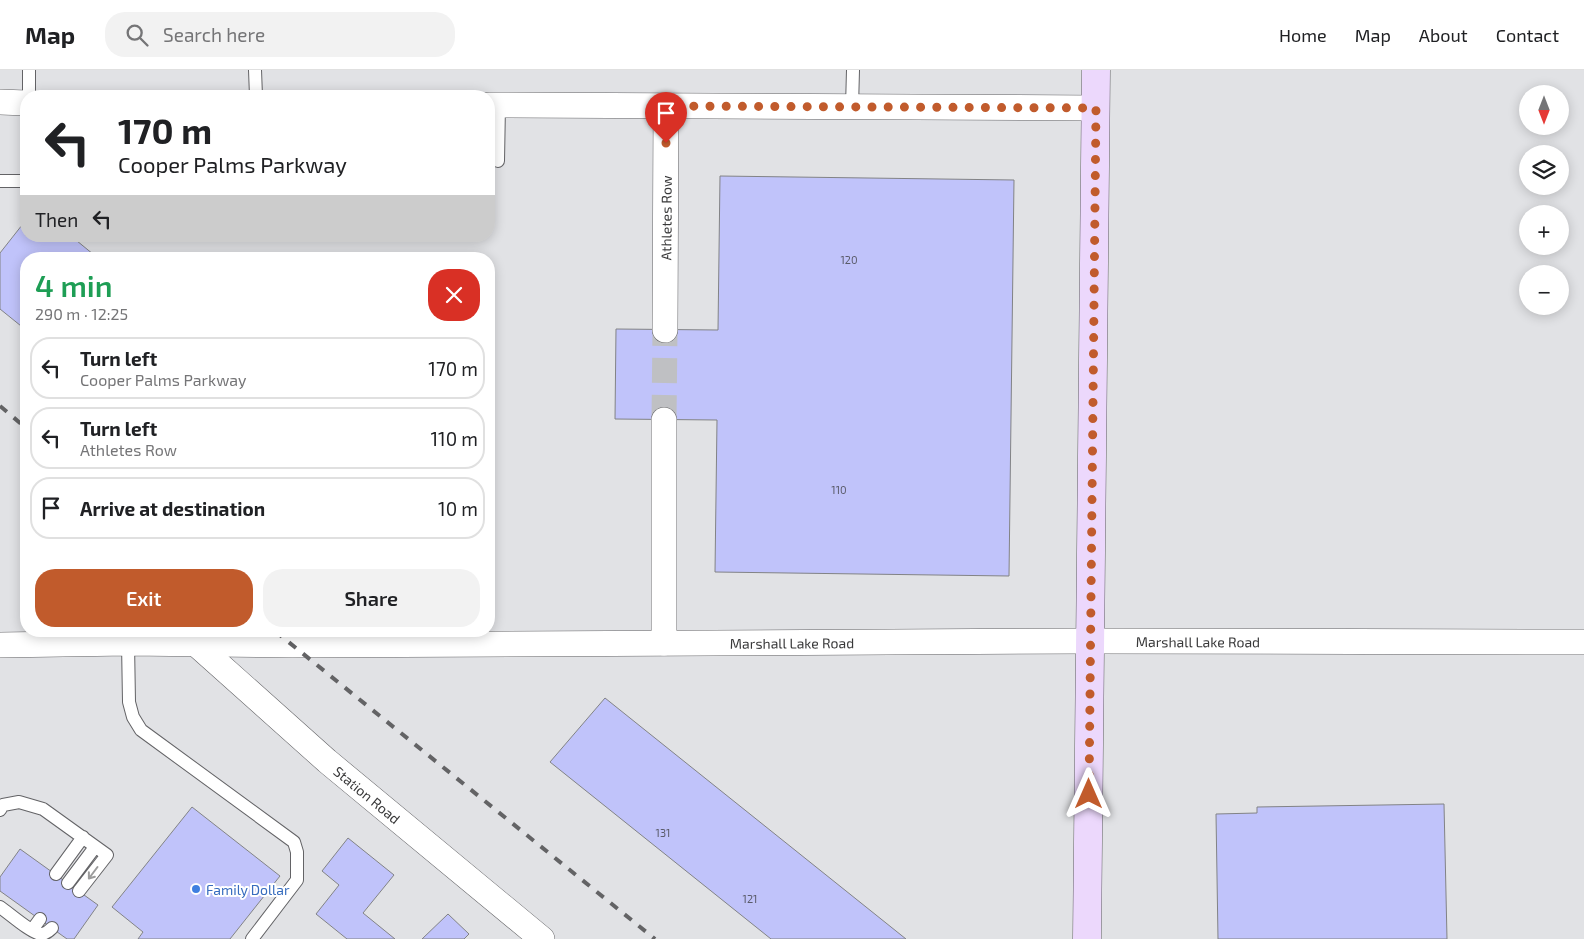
<!DOCTYPE html>
<meta charset="utf-8">
<style>
:root{--surface:#fff;--page:#f2f2f2;--text:#202124;--muted:#757577;--line:#e0e0e0;--accent:#c15b2c}
body{margin:0;font-family:"Exo 2",sans-serif;background:var(--page);color:var(--text);height:100vh;display:flex;flex-direction:column;font-size:19px;white-space:nowrap}
*{box-sizing:border-box;margin:0}
p{font-size:16px;color:var(--muted)}
.icon{flex:none;width:28px;height:28px;fill:none;stroke:currentColor;stroke-width:2;stroke-linecap:round;stroke-linejoin:round}
.map{position:relative;flex:1;overflow:hidden}
.drawer{position:absolute;left:20px;top:182px;width:475px;height:385px;display:flex;flex-direction:column;background:var(--surface);border-radius:20px;box-shadow:0 2px 12px #0003}
.drawer>*{flex:none}
.guide{position:absolute;left:20px;top:20px;width:475px;height:152px;border-radius:20px;box-shadow:0 2px 12px #0003;background:#fff;color:var(--text);overflow:hidden}
.needle{width:32px;rotate:180deg}
.buttons{position:absolute;left:1519px;top:15px;display:grid;gap:10px}
.buttons a{display:grid;place-items:center;width:50px;height:50px;border-radius:50%;background:var(--surface);box-shadow:0 2px 12px #0003;font-size:25px}
.pin{position:absolute;display:grid;place-items:center;width:42px;height:42px;color:#fff;margin:-51px -21px;border-radius:50% 50% 50% 0;rotate:-45deg;box-shadow:0 0 5px #0007}
.pin .icon{rotate:45deg}
.me{position:absolute;width:55px;margin:-28px;rotate:0deg;stroke-linejoin:round;filter:drop-shadow(0 0 4px #0008)}
.turn{display:flex;align-items:center;gap:18px;height:105px;padding:0 15px;font-size:22px}
.turn .icon{width:65px;height:65px;stroke-width:2.5}
.turn b{display:block;font-size:35px;line-height:42px}
.then{display:flex;align-items:center;height:48px;padding:0 15px;background:#0003;gap:10px;font-size:19px}
.round{display:grid;place-items:center;flex:none;width:52px;height:52px;border-radius:20px;background:var(--page)}
.headline{display:flex;align-items:center;justify-content:space-between;height:85px;padding:0 15px}
h1{font-size:30px;font-weight:600;line-height:38px;color:#1e9e55}
.button{display:flex;gap:10px;margin-top:auto;padding:10px 15px}
.button a{flex:1;height:58px;border-radius:20px;background:var(--accent);color:#fff;font-size:20px;font-weight:600;line-height:58px;text-align:center}
.button a+a{background:var(--page);color:var(--text)}
ul{padding:0;list-style:none}
li{display:flex;align-items:center;gap:15px;height:62px;margin:0 10px 8px;padding:0 5px;border:2px solid var(--line);border-radius:20px}
li div{flex:1}
li b{display:block;font-size:19px}
li em{font-style:normal}
header{display:flex;align-items:center;gap:30px;box-sizing:border-box;height:70px;padding:0 25px;background:var(--surface);border-bottom:1px solid var(--line)}
header strong{font-size:24px}
nav{display:flex;gap:28px;margin-inline-start:auto;font-size:18px}
.search{width:350px;height:45px;background:var(--page);display:flex;align-items:center;gap:12px;box-sizing:border-box;padding:0 18px;border-radius:20px;color:var(--muted);font-size:19px}
.map>svg:first-child{display:block}
.building{fill:#c0c3fa;stroke:#828385}
.lines{fill:none;stroke-linecap:round;stroke-linejoin:round}
.street-tunnel{stroke:#bfc0c3;stroke-width:25;stroke-dasharray:25 12;stroke-linecap:butt}
.lane-casing{stroke:#636366;stroke-width:14}
.street-casing{stroke:#636366;stroke-width:26}
.secondary-casing{stroke:#636366;stroke-width:29}
.lane{stroke:#fff;stroke-width:12}
.street{stroke:#fff;stroke-width:25}
.secondary{stroke:#ecd8fc;stroke-width:28}
.rail{stroke:#636365;stroke-width:4;stroke-dasharray:9 9;stroke-linecap:butt}
.oneway{stroke:#9c9c9c}
.route{stroke:#c15b2c;stroke-width:9;stroke-dasharray:0 16.2}
.shop-dot{fill:#3f7fe0;stroke:#fff;stroke-width:2}
.labels{text-anchor:middle;dominant-baseline:central;stroke-width:4;stroke-linejoin:round;paint-order:stroke}
.number-label{font-size:11px;fill:#5a5b69}
.street-label{font-size:14px;fill:#383839;stroke:#fff}
.shop-label{font-size:14px;fill:#366cbe;stroke:#fff;text-anchor:start}
</style>
<header>
<strong>Map</strong>
<div class="search"><svg class="icon" aria-label="search" viewBox="0 0 24 24"><circle cx="10" cy="10" r="6"/><path d="M15 15l6 6"/></svg>Search here</div>
<nav><a>Home</a><a>Map</a><a>About</a><a>Contact</a></nav>
</header>
<div class="map">
<svg width="1584" height="869" viewBox="0 0 1584 869">
<rect width="100%" height="100%" fill="#e1e2e5"/>
<path class="building" d="M720 106 1014 110 1009 506 715 502 717 350 615 349 616 259 718 260Z
M26 150V166H71L99 189H26V260L0 239V183Z
M605 628 906 869H771L550 692Z
M1444 734 1447 869H1218L1216 744 1257 743V737Z
M192 737 280 806 230 869H138L143 862 112 837Z
M348 768 394 805 363 843 395 869H347L316 844 339 815 322 801Z
M20 779 98 835 74 869H67L0 821V807Z
M448 844 469 864 464 869H422Z"/>
<g class="lines">
<path class="street-tunnel" d="M664 350 665 260"/>
<g class="lane-casing">
<path id="lane" d="M255 0 256 26
M29 26V0
M852 37 853 0
M498 91 499 35
M0 111H26
M128 573 129 632 133 647 141 660 294 772 297 782V810L252 869
M0 740 3 735 19 732 43 739 107 785 79 821
M56 804 83 767
M68 813 95 777
M0 837C9 843 31 863 41 864 46 864 49 861 52 858
M32 860 40 849"/>
</g>
<g class="street-casing">
<g id="street">
<path d="M0 32 26 33"/>
<path d="M489 35 1096 38"/>
<path id="s1" d="M665 260 666 36"/>
<path d="M664 573V350"/>
<path id="s2" d="M196 574 327 691 542 869"/>
<path id="s3" d="M0 575 128 573 292 575 1090 571 1584 572"/>
</g>
</g>
<g class="secondary-casing">
<path id="secondary" d="M1087 869 1096 0"/>
</g>
<use href="#lane" class="lane"/>
<use href="#street" class="street"/>
<use href="#secondary" class="secondary"/>
<path class="rail" d="M0 336 26 358
M275 561 655 869"/>
</g>
<defs><path id="oneway-shaft" d="M-6 0H5M1.5-3L5.5 0L1.5 3" fill="none" stroke-width="1.6" stroke-linecap="round" stroke-linejoin="round" transform="scale(1.25)"/></defs>
<use class="oneway" href="#oneway-shaft" transform="translate(93 803) rotate(127)"/>
<g class="lines">
<path class="route" d="M666 73V36L1096 38 1089 724"/>
</g>
<circle class="shop-dot" cx="196" cy="819" r="5"/>
<g class="labels">
<g class="number-label">
<text x="849" y="189">120</text>
<text x="839" y="419">110</text>
<text x="663" y="762">131</text>
<text x="750" y="828">121</text>
</g>
<g class="street-label">
<text stroke="none"><textPath href="#s1" startOffset="112">Athletes Row</textPath></text>
<text stroke="none"><textPath href="#s3" startOffset="1198">Marshall Lake Road</textPath></text>
<text stroke="none"><textPath href="#s3" startOffset="792">Marshall Lake Road</textPath></text>
<text stroke="none"><textPath href="#s2" startOffset="228">Station Road</textPath></text>
</g>
<g class="shop-label">
<text x="206" y="819">Family Dollar</text>
</g>
</g>
</svg>
<div class="buttons">
<a><svg class="needle" viewBox="-14 -14 28 28"><path d="M0-13l5 13h-10z" fill="#e53935"/><path d="M0 13l5-13h-10z" fill="#757577"/></svg></a>
<a><svg class="icon" aria-label="layers" viewBox="0 0 24 24"><path d="M12 4l9 5-9 5-9-5zM3 14l9 5 9-5"/></svg></a>
<a>+</a>
<a>−</a>
</div>
<div class="pin" style="left:666px;top:73px;background:#d93025"><svg class="icon" aria-label="arrive" viewBox="0 0 24 24"><path d="M6 21V4h12l-3 4 3 4H6"/></svg></div>
<svg class="me" style="left:1089px;top:724px" viewBox="-20 -20 40 40"><path d="M0-17L14 15 0 8-14 15z" fill="#c15b2c" stroke="#fff" stroke-width="4"/></svg>
<div class="guide">
<div class="turn"><svg class="icon" aria-label="left" viewBox="0 0 24 24"><path d="M17 20v-9H6M10 6l-5 5 5 5"/></svg><div><b>170 m</b>Cooper Palms Parkway</div></div>
<div class="then">Then<svg class="icon" aria-label="left" viewBox="0 0 24 24"><path d="M17 20v-9H6M10 6l-5 5 5 5"/></svg></div>
</div>
<section class="drawer">
<div class="headline"><div><h1>4 min</h1><p>290 m · 12:25</p></div><a class="round" style="background:#d93025;color:#fff"><svg class="icon" aria-label="close" viewBox="0 0 24 24"><path d="M6 6l12 12M18 6L6 18"/></svg></a></div>
<ul>
<li><svg class="icon" aria-label="left" viewBox="0 0 24 24"><path d="M17 20v-9H6M10 6l-5 5 5 5"/></svg><div><b>Turn left</b><p>Cooper Palms Parkway</p></div><em>170 m</em></li>
<li><svg class="icon" aria-label="left" viewBox="0 0 24 24"><path d="M17 20v-9H6M10 6l-5 5 5 5"/></svg><div><b>Turn left</b><p>Athletes Row</p></div><em>110 m</em></li>
<li><svg class="icon" aria-label="arrive" viewBox="0 0 24 24"><path d="M6 21V4h12l-3 4 3 4H6"/></svg><div><b>Arrive at destination</b></div><em>10 m</em></li>
</ul>
<div class="button"><a>Exit</a><a>Share</a></div>
</section>
</div>
